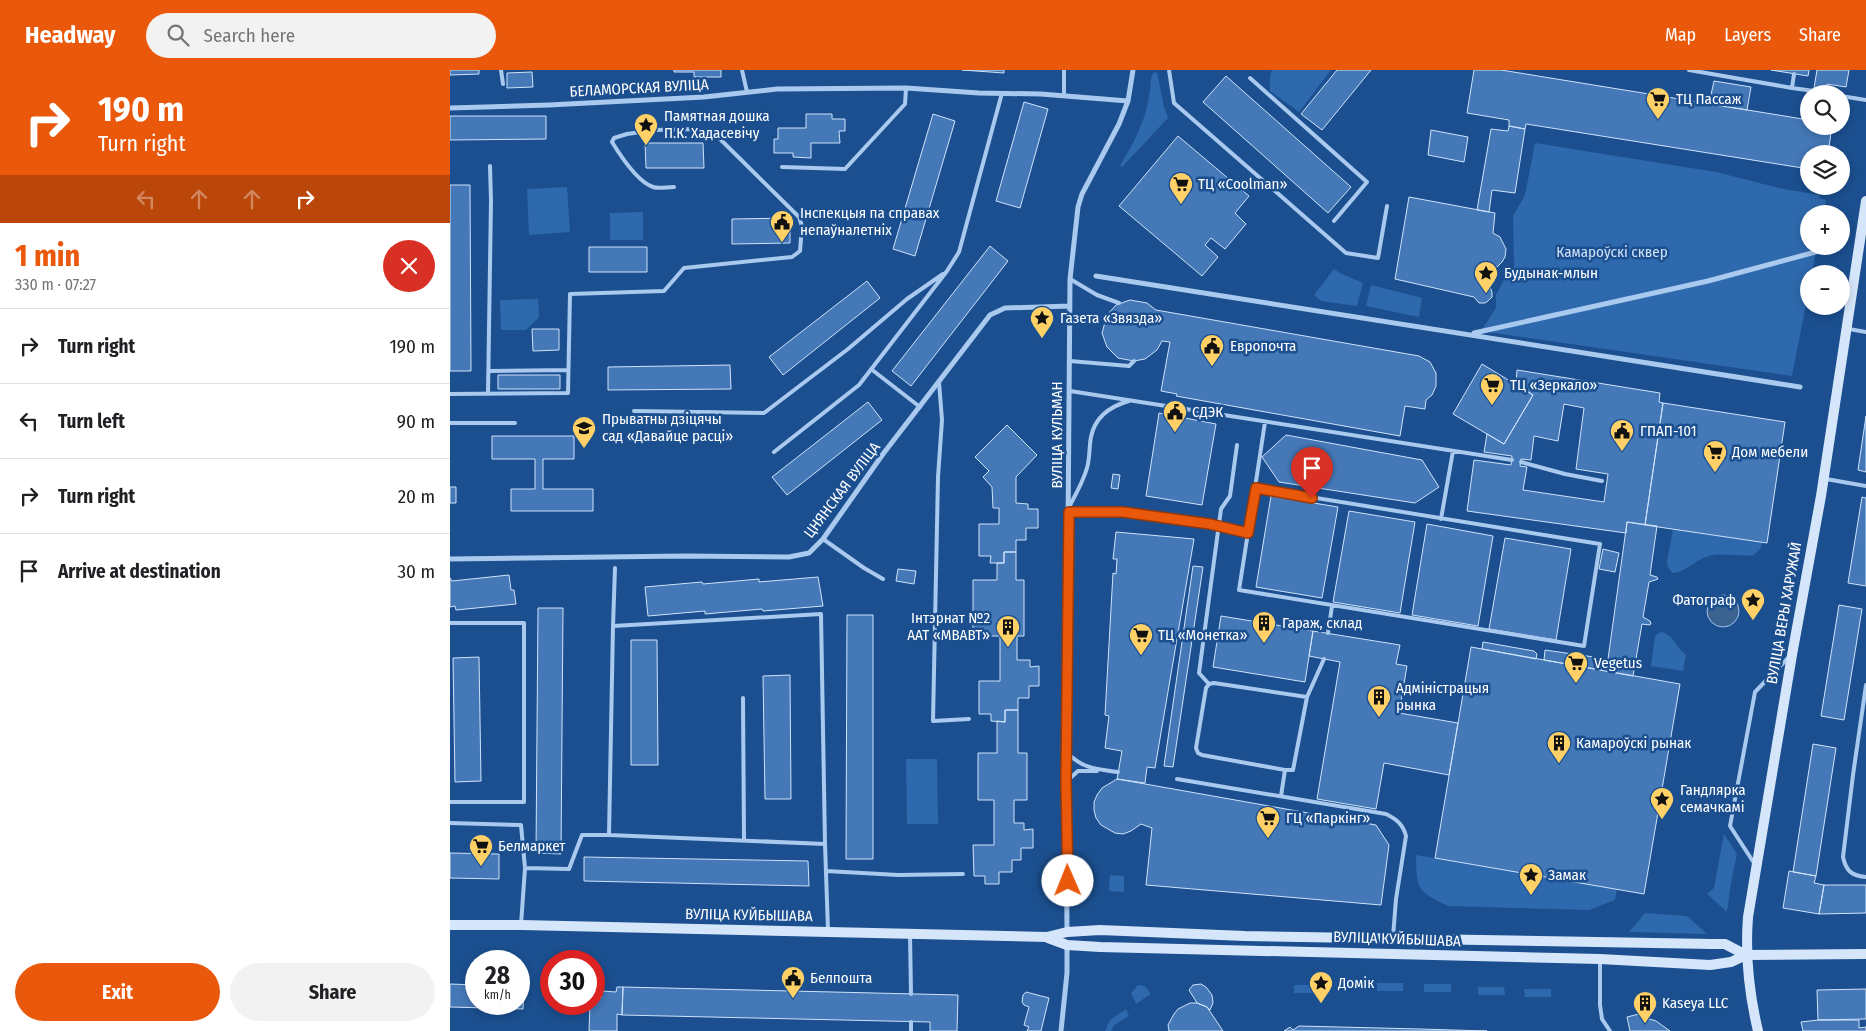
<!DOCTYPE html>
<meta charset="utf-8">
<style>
:root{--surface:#fff;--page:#f2f2f2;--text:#202124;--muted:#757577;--line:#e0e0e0;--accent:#ea580c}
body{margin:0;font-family:"Fira Sans Condensed",sans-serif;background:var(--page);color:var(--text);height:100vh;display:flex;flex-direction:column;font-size:19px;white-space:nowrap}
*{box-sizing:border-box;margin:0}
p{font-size:16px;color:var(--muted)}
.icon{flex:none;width:28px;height:28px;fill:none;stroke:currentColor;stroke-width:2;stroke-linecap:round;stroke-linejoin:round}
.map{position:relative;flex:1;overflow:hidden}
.drawer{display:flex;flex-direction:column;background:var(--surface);width:450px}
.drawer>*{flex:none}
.top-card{background:#ea580c;color:#fff;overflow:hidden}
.controls{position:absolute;left:1350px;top:15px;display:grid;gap:10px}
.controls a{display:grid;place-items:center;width:50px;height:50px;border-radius:50%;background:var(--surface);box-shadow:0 2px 8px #0003;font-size:25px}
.speed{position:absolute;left:15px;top:880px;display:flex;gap:10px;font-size:25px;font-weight:700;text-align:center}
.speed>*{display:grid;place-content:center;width:65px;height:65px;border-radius:50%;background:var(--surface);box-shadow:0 2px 8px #0003;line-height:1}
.speed small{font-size:12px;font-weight:400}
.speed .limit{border:8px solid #d22;background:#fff;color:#111}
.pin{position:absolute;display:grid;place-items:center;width:42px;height:42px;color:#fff;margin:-51px -21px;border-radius:50% 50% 50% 0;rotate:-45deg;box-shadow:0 0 5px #0007}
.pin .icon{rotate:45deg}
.me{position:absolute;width:55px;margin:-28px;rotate:359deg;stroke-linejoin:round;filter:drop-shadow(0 0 4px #0008)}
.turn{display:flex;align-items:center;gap:18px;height:105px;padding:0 15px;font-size:22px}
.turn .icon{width:65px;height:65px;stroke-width:2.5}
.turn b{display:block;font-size:35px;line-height:42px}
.lanes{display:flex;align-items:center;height:48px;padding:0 15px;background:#0003;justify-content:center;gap:25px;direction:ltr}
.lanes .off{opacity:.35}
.round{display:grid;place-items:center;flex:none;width:52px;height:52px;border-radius:26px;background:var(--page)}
.overview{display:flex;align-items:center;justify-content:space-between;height:85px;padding:0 15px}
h1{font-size:30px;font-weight:700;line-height:38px;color:var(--accent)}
.cta{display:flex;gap:10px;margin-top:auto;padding:10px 15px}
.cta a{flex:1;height:58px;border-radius:30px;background:var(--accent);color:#fff;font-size:20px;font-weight:700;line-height:58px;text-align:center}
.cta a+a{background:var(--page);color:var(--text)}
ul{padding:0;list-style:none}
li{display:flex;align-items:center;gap:15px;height:75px;padding:0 15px;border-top:1px solid var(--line)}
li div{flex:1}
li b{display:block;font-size:19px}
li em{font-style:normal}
header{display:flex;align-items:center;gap:30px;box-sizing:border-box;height:70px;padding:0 25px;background:var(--accent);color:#fff}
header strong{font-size:24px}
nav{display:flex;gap:28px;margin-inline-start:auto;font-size:18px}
.search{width:350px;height:45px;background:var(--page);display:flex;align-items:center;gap:12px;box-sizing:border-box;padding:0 18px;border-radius:28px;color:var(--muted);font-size:19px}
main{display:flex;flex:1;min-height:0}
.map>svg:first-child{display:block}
.green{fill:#2e69ad}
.water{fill:#3c6290;stroke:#9cc4f0}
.building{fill:#4478b7;stroke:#cfe3fa;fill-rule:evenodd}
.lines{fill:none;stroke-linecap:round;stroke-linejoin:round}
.lane{stroke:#a9c9ee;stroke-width:4}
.street{stroke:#a9c9ee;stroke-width:5}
.secondary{stroke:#d6e6fa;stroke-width:10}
.route-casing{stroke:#983908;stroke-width:12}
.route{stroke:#ea580c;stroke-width:9}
.labels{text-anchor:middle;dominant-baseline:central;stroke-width:5;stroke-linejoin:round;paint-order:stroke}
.street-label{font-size:15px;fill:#fff;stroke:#1b4f8f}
.poi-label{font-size:15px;fill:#fff;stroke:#1b4f8f;text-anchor:start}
.park-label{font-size:15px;fill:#cfe3fa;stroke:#1b4f8f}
</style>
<header>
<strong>Headway</strong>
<div class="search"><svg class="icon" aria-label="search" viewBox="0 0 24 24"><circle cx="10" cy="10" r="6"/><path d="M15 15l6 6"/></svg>Search here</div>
<nav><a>Map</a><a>Layers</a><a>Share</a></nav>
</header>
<main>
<section class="drawer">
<div class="top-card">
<div class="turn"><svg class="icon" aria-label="right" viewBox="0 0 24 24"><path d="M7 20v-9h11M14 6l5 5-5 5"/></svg><div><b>190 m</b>Turn right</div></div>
<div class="lanes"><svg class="icon off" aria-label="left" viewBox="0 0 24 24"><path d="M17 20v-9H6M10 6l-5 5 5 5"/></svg><svg class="icon off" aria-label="ahead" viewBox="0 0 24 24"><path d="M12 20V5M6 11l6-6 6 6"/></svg><svg class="icon off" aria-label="ahead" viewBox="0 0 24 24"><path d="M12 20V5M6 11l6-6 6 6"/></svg><svg class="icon" aria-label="right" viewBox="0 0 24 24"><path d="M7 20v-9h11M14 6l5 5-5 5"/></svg></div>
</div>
<div class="overview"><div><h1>1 min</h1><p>330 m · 07:27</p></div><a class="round" style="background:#d93025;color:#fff"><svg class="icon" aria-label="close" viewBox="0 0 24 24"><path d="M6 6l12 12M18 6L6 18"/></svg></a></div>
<ul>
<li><svg class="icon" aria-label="right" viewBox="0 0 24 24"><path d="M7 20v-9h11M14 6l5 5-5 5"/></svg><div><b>Turn right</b></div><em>190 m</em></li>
<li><svg class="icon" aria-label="left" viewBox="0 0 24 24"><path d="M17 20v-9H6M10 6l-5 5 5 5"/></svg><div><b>Turn left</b></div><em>90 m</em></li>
<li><svg class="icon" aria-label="right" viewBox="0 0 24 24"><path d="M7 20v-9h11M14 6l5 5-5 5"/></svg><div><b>Turn right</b></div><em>20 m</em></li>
<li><svg class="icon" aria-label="arrive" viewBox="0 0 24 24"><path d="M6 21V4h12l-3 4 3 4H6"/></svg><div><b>Arrive at destination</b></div><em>30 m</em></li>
</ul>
<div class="cta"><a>Exit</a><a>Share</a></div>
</section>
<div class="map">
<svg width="1416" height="961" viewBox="0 0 1416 961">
<rect width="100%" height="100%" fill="#1b4f8f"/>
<path class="green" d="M822 0H881L849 42 820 21V6Z
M707 2 714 37 718 48 672 97 670 96C688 65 699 45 701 8L703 3Z
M1085 73 1266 102 1333 119 1370 125 1369 128 1376 130 1373 144H1359V176H1367L1362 204H1359V218L1342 306 1031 261 1046 238V225L1055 208 1064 197 1063 146 1075 125Z
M117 117 120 162 79 165 77 119Z
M193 142V170H160V143Z
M884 199 890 203 913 213 907 236 871 231 864 225Z
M921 215 972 228 969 247 916 236Z
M88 229 89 247 76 260H51L50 230Z
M1223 459 1312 472 1311 478 1304 485C1289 487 1274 482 1259 486 1246 489 1235 503 1222 503L1218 497 1217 492Z
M1212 562C1223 565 1227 578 1236 585L1233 601 1201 596 1205 567 1208 563Z
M456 689H487L488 754H457Z
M1274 764 1287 784 1281 813 1277 842 1257 824 1264 818Z
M966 785 1167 819 1165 830 1139 840 998 836C965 820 967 819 966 785Z
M660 805 674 806V822L659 821Z
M1195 843 1237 846 1257 864 1179 862Z
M927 913H953V921H927Z
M974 914H1001V922H974Z
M688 915 695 916 701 924 686 934 681 923Z
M844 915H871V923H844Z
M1028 917H1054L1055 925H1028Z
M1074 919H1101V927H1075Z
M676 939 679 946 664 955 661 961H655L660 950Z"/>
<path class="water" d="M1257 541a16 16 0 1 1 32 0a16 16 0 1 1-32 0Z"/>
<path class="building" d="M0 0H29V4L0 5Z
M224 0H271V7H244V2H224Z
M512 0H554V3Z
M887 0H921L872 60 851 44Z
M1024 0H1051L1359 50V56H1382L1378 84H1359V99L1076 54 1075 59 1059 56V50L1017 43Z
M1321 0H1359L1358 6Z
M1367 0H1399L1396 17 1377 14 1375 24H1363Z
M82 2 83 17 57 18V3Z
M776 6 901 117 878 143 753 32Z
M1264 11 1301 17 1297 40 1259 34Z
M574 32 598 39 570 138 546 131Z
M356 44H382V49H395V61H389L390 73H361V88L343 87V83H324V69H328V58H356Z
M483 44 505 51 465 186 443 179Z
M0 46H96V69L0 70Z
M1059 56 1075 59 1065 123 1042 120 1039 142 1027 140 1041 59 1058 61Z
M981 60 1018 67 1014 92 978 85Z
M728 66 799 126 785 143 796 154 775 179 761 168 755 175 768 187 752 206 669 136Z
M195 73H253L254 98H196Z
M0 115H20L21 301H0Z
M959 127 1045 143 1043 163 1050 167 1056 179 1055 187 1052 192 1047 197 1035 200 1033 213 1040 217 1042 222V227L1038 231 1035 233H1029L1024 227 945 209Z
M340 148V173L282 174V149Z
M540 176 558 191 461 316 442 301Z
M139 177H197V202H139Z
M417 211 430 228 333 305 319 287Z
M680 230 697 233 706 240 969 286 980 292 986 303V316L982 325 976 330 975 339 955 336 950 366 726 326 727 324 711 321 720 272 712 271 707 280 695 289 684 291 668 288 657 277 652 263 657 245 666 235Z
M82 259H109V280L83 281Z
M1032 294 1083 325 1054 374 1003 344Z
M280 295 281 319 158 320V297Z
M1067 300 1210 323 1209 332 1213 333 1195 455 1177 452 1176 463 1017 441 1024 390 1061 395 1062 386 1034 382 1037 364 1054 374 1083 325 1066 314ZM1114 334 1134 338 1126 399 1158 404 1154 432 1073 420 1077 397 1070 396 1071 389 1081 390 1084 366 1108 371Z
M48 305H110V319H48Z
M418 332 432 350 337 425 322 407Z
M1213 333 1335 352 1317 473 1195 455Z
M709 343 766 354 752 435 696 426Z
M1416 346V402L1408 400Z
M557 355 587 385 566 407V433L578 434V439H588V458H576V470H566V482H554V493H540L541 486H529V454H549V438H543L542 417 533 407 539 401 525 387Z
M836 365 972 390 989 417 965 433 829 412 812 387Z
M42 366H124V389H93V419H143V441H61V419H85V389H42Z
M663 404 670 405 668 419 661 418Z
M0 417H6V433H0Z
M821 426 888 437 872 528 806 517Z
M1412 427 1416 428V516L1398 513Z
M899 441 965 452 950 543 883 532Z
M1177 452 1207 456 1200 505 1207 507 1208 509 1199 512 1193 547 1200 551 1201 554 1199 555 1192 554 1183 606 1094 590 1095 580 1158 589Z
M977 454 1043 466 1028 556 962 545Z
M666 462 744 469 705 698 697 697 695 713 667 709 672 681 655 678 659 646 655 645 663 503 666 504 667 489H663Z
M1055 468 1121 479 1106 570 1039 559Z
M1153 479 1169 483 1165 502 1149 499Z
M554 482H566V510H574V566H567V590H580V597L589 596V616H579V628H568V640H555V652L541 651V644H529V611H550V566H523V510H547V493H554Z
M743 496 753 497 723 697 714 696Z
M448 499 466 501 464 514 446 511Z
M59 505 61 520H64L66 534 6 540 5 536 0 537V508L2 511Z
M368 507 373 536 313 541 312 539 255 544V541L198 546 195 517 252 512 253 514 309 509V512Z
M1389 535 1412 539 1394 650 1371 646Z
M88 538H113L111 784 86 783Z
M397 545H423V789H396Z
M771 546 863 561 855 612 763 597Z
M863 561 950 575 946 594 957 596 949 643 1008 653 999 705 934 693 926 739 867 729 890 592 859 586Z
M181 570H207L208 695H181Z
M1033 572 1084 581 1087 584 1086 589 1032 579Z
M1021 577 1230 614 1194 824 985 788Z
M29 587 31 711 5 712 3 588Z
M340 605 341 729H315L313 606Z
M555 640H568V683H577V730H564V753H574V760L583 759V778H571V790H562V802H549V814H535V806H524L523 775H544V730H528V683H547V651L555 652Z
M1363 674 1386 678 1366 806 1343 802Z
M667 709 926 755 939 775 931 835 696 815 702 758 691 754 681 761 673 764 665 763 651 755 646 748 644 740V732L647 725 652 718Z
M0 783 49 784V809L0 808Z
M134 787 358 791 359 816 134 811Z
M1339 801 1366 806 1364 813 1374 815 1369 844 1333 838Z
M1374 815H1416V843L1369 844Z
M0 914 26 915V934H69V916H74L73 939 0 937Z
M751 914 756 917 762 925 763 933 760 940 757 937 747 933 739 920 743 915Z
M167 917H173L172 945 167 944V961H139L140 934H144V928H151L152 921 166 922Z
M173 917 508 925 507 961H480V952L172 945Z
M1416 919V949L1368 950 1367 920Z
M576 922 599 928 591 961H577L579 957 574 955 579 937 574 935 572 932 573 925Z
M740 933H747L757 937 773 961H719L718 955 724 944 728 939Z
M1193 943 1195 951 1196 948 1206 951 1220 961H1180L1177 947Z
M1368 950H1409V958L1416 957V961H1353L1351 952Z
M849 956 970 959 1037 961H834L840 957 843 960Z"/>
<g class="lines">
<path class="lane" d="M51 0 53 14
M292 0 297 22
M614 0V26
M719 0 724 33 896 183 928 188 937 136
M1239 0 1342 18
M1344 4 1342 18 1364 21
M800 8 917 112 884 151
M1375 23 1379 24
M1391 26 1416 30
M332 97 395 99 455 34 456 18
M620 209 647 225 669 233
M1399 259 1416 262
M620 291 679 296 684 291
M421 299 470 337
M39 301 118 300
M489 312 492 350 488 407 483 651 519 649
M620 321 1062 390
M0 324 118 323 120 224 214 221 234 198 342 187 350 181 352 156 349 147 270 69 262 65 245 59 204 60 177 64 164 68 162 72C170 85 188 112 203 117 209 119 217 117 224 117
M38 324 41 131 40 96
M184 341 314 343 398 279 457 229 493 204
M0 353H65
M324 382 409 315 497 201 509 182 552 23
M1071 392 1115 404 1152 411
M1376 409 1416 416
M805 418 1150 474 1134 576 789 520Z
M805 418 815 352
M619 437C626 424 633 412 637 398 640 388 639 377 641 367 645 347 661 336 679 331
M619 443 673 442 760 454 798 463
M991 449 1003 381
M373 469 414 498 433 509
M165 498 163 556 371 544 375 774
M0 553H74V732H0
M878 563 882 536
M759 614 749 603 771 439 780 426 787 375
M1416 615 1403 705 1393 787C1396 801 1402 806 1416 807
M857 627 764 613 759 614 756 618 746 678 748 683 752 685 835 700H843L857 627 874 589
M293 628 294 770
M616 682C633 699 646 699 668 702
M727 709 936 744C946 749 953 754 956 766L946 829 943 867
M616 712 628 701H647
M831 726 835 700
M0 753 71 755 75 798
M159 765 163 556
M1304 793 1280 756 1305 622 1338 588
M376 801 448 805 513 804
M71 855 75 798 119 799 132 765H159L375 774 378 860
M460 864 461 924
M1150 891V935L1152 949 1160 961
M461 961V952"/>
<path class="street" d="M0 38 99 35 254 27 327 19 456 18 529 23 591 24 678 31
M646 206 1350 317
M1024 263 1258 211 1373 180
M0 489 234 486 339 487 359 483 373 469 433 384 540 245 555 238 620 236
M617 862 616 712 620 209 628 137 632 124 669 54 678 31 683 0
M611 961 617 903V875"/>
<path class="secondary" d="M0 855H71L597 867 617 862 650 860 795 866 1262 874H1275L1296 885
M598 868 617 875 650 877 1150 889 1260 895 1281 892 1296 885 1416 884
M1308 961C1299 923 1295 886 1298 847L1342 585 1371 426 1416 131"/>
</g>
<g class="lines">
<g class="route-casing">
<path id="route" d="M618 811 616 712 619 442H673L760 454 798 463 806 418 862 428"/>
</g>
<use href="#route" class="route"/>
</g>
<defs>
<g id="supermarket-pin" transform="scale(1.25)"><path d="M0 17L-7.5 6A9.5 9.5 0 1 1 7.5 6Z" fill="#ffd166" stroke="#1b4f8f"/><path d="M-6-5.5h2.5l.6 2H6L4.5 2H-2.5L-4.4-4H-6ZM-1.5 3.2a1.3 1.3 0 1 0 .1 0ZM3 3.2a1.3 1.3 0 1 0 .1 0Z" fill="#111"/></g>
<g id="sight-pin" transform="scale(1.25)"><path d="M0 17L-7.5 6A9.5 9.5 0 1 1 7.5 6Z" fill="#ffd166" stroke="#1b4f8f"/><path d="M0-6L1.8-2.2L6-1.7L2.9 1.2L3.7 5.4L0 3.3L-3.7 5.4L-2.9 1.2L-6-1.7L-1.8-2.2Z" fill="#111"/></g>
<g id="civic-pin" transform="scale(1.25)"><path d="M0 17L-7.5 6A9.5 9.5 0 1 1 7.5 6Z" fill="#ffd166" stroke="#1b4f8f"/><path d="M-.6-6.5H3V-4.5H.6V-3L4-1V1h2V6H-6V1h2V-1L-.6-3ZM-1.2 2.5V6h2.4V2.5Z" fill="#111"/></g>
<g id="school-pin" transform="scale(1.25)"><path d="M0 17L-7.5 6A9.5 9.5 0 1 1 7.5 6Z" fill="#ffd166" stroke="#1b4f8f"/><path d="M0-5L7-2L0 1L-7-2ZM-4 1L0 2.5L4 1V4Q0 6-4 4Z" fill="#111"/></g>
<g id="building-pin" transform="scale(1.25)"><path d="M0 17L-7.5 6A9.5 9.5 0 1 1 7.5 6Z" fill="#ffd166" stroke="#1b4f8f"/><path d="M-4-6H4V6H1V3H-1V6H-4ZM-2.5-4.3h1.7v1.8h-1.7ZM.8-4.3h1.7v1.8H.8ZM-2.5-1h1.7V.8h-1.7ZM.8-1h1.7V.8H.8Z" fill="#111"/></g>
</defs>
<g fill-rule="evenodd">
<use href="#supermarket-pin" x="1208" y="29"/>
<use href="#sight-pin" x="196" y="55"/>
<use href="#supermarket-pin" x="731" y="114"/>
<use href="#civic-pin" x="332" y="152"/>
<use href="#sight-pin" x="1036" y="203"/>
<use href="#sight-pin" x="592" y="248"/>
<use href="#civic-pin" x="762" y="276"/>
<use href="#supermarket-pin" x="1042" y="315"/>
<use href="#civic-pin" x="725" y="342"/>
<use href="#school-pin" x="134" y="358"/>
<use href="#civic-pin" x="1172" y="361"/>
<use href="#supermarket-pin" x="1265" y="382"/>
<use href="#sight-pin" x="1303" y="530"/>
<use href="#building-pin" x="814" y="553"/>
<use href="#building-pin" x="558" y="557"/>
<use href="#supermarket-pin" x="691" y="565"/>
<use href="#supermarket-pin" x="1126" y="593"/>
<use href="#building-pin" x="929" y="627"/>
<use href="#building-pin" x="1109" y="673"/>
<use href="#sight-pin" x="1212" y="729"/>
<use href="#supermarket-pin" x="818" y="748"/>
<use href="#supermarket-pin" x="31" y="776"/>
<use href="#sight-pin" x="1081" y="805"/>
<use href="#civic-pin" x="343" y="908"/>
<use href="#sight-pin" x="871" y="913"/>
<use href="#building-pin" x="1195" y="933"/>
</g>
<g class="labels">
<g class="street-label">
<text transform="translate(189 18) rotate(-3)">БЕЛАМОРСКАЯ ВУЛІЦА</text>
<text transform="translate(607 365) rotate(-90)">ВУЛІЦА КУЛЬМАН</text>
<text transform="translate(392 420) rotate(-53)">ЦНЯНСКАЯ ВУЛІЦА</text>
<text transform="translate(1334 543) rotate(-80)">ВУЛІЦА ВЕРЫ ХАРУЖАЙ</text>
<text transform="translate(299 845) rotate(1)">ВУЛІЦА КУЙБЫШАВА</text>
<text transform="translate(947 869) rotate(2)">ВУЛІЦА КУЙБЫШАВА</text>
</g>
<g class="poi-label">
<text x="1226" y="29">ТЦ Пассаж</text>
<text x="214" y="46">Памятная дошка<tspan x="214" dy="17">П.К. Хадасевічу</tspan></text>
<text x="748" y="114">ТЦ «Coolman»</text>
<text x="350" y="143">Інспекцыя па справах<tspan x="350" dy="17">непаўналетніх</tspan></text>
<text x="1054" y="203">Будынак-млын</text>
<text x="610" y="248">Газета «Звязда»</text>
<text x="780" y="276">Европочта</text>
<text x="1060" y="315">ТЦ «Зеркало»</text>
<text x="742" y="342">СДЭК</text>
<text x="152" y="349">Прыватны дзіцячы<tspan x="152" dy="17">сад «Давайце расці»</tspan></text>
<text x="1190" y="361">ГПАП-101</text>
<text x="1282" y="382">Дом мебели</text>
<text x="1286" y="530" text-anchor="end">Фатограф</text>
<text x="540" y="548" text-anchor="end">Інтэрнат №2<tspan x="540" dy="17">ААТ «МВАВТ»</tspan></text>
<text x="832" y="553">Гараж, склад</text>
<text x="708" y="565">ТЦ «Монетка»</text>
<text x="1144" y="593">Vegetus</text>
<text x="946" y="618">Адміністрацыя<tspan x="946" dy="17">рынка</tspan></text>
<text x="1126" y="673">Камароўскі рынак</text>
<text x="1230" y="720">Гандлярка<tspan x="1230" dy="17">семачкамі</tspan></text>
<text x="836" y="748">ГЦ «Паркінг»</text>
<text x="48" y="776">Белмаркет</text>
<text x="1098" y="805">Замак</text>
<text x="360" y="908">Белпошта</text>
<text x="888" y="913">Домік</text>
<text x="1212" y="933">Kaseya LLC</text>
</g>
<g class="park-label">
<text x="1162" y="182">Камароўскі сквер</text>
</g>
</g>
</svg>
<div class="controls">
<a><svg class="icon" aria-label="search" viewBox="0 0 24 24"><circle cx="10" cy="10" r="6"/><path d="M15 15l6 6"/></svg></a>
<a><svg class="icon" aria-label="layers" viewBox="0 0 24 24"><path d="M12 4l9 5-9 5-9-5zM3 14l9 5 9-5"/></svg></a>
<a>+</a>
<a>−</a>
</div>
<div class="speed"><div>28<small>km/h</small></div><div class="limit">30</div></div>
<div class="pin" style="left:862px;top:428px;background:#d93025"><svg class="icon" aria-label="arrive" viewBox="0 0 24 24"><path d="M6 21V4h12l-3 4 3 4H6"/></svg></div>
<svg class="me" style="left:618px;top:811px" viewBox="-20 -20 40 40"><circle r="19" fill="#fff"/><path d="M0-13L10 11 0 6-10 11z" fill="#ea580c"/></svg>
</div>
</main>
